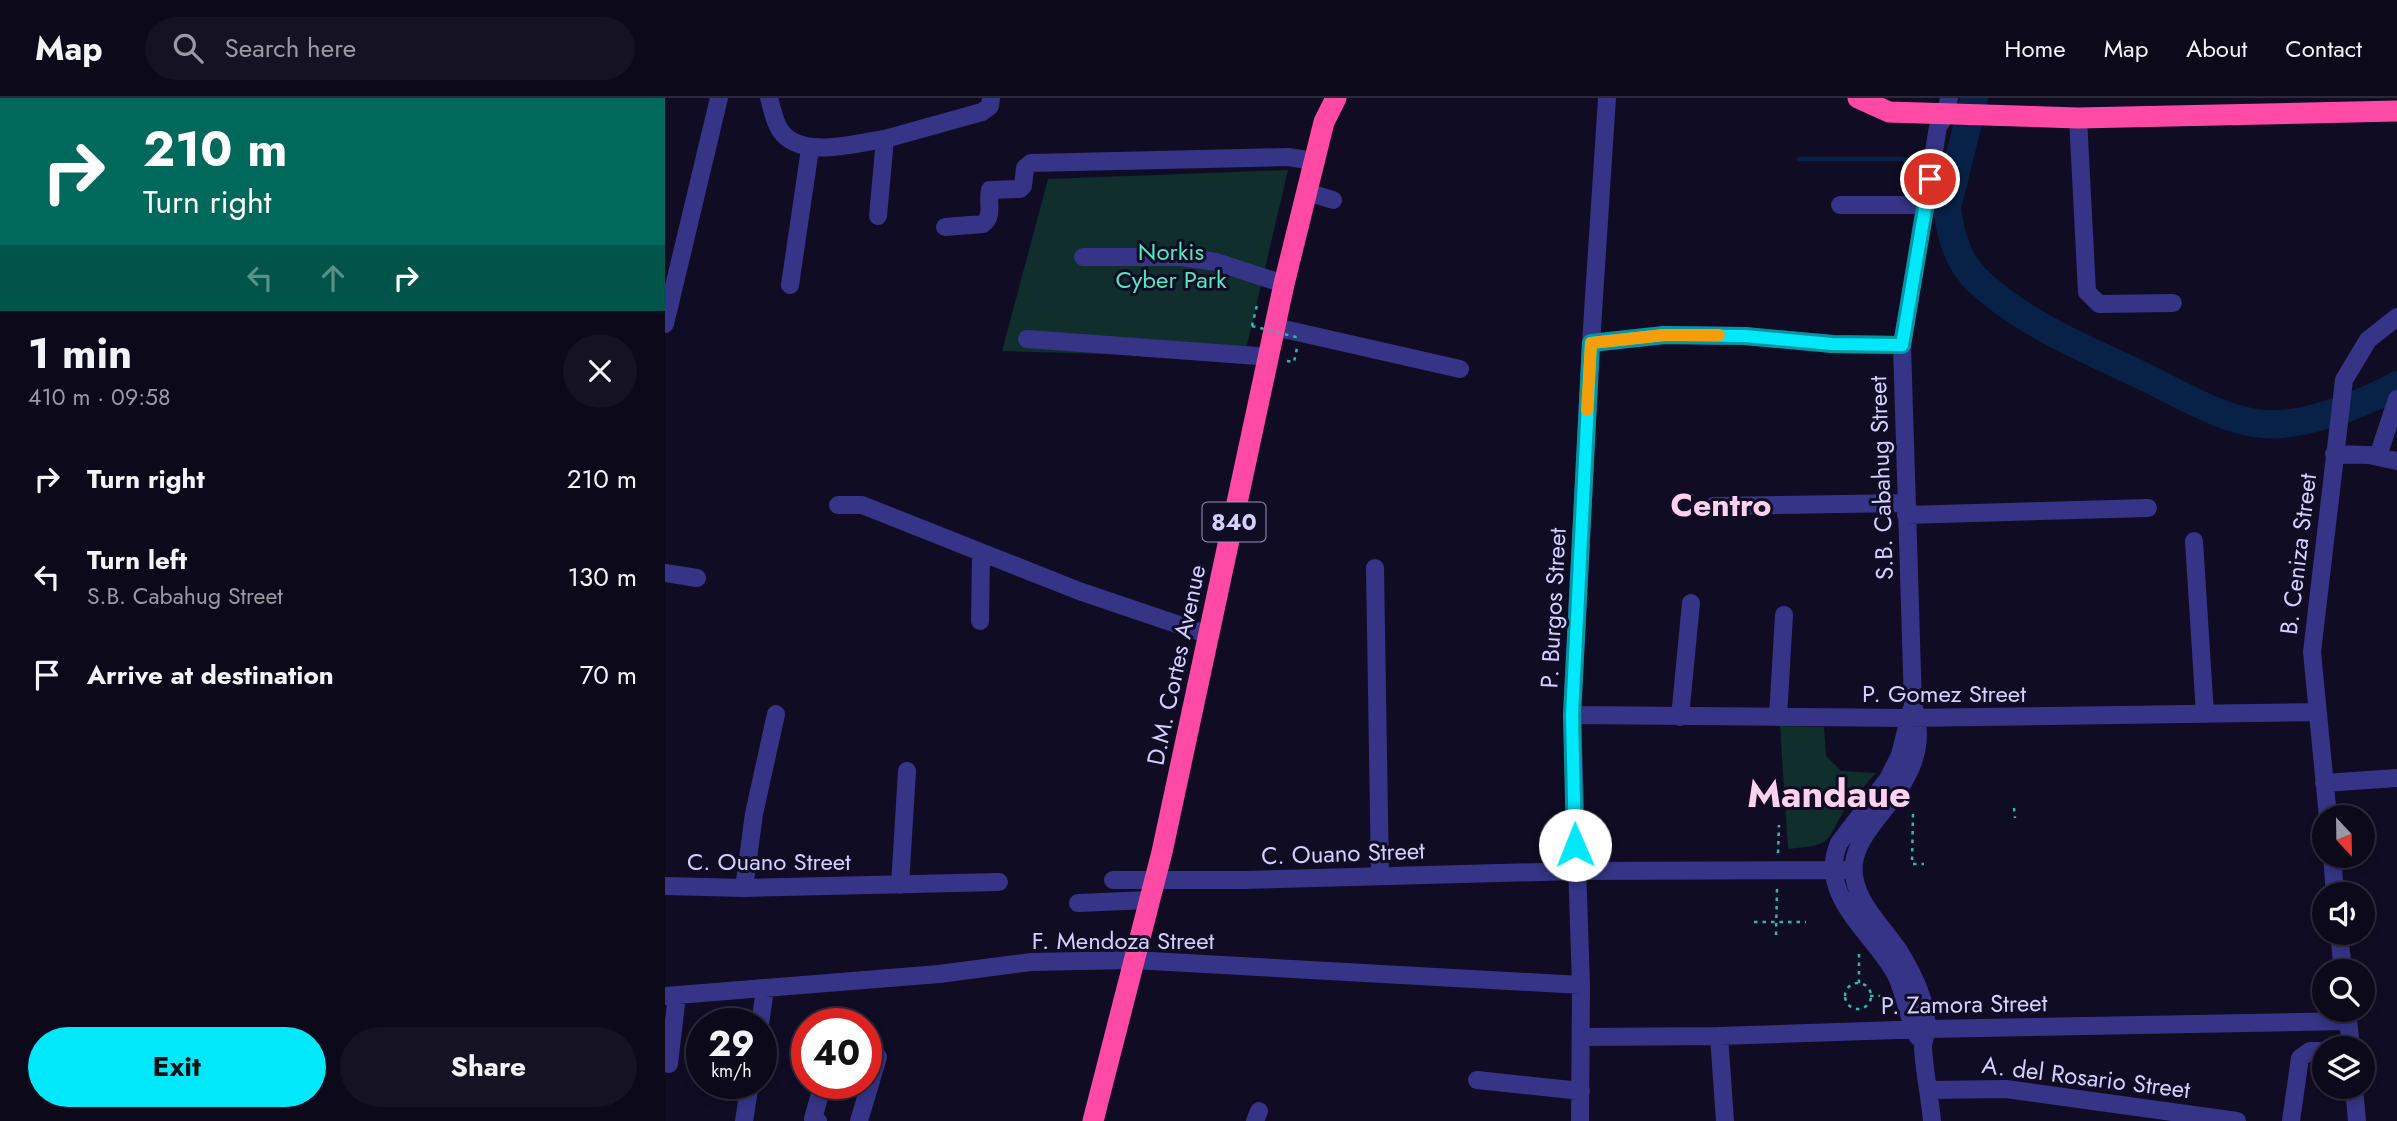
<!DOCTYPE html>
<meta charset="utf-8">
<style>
:root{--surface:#0c091b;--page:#151224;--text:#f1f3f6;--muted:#9a9aa3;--line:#2c2a3a;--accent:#00e8fa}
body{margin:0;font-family:Jost,sans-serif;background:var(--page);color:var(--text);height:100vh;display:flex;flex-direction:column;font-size:26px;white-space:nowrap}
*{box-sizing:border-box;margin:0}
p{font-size:23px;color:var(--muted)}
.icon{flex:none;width:38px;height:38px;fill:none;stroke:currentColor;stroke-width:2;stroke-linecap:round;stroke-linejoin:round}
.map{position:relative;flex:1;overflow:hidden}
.details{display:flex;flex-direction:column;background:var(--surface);width:665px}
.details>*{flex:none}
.hud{background:#00695c;color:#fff;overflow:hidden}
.needle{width:46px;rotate:158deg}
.controls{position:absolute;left:1647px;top:707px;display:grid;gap:14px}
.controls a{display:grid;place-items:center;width:63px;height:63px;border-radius:50%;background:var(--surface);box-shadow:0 4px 10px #0003,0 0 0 2px var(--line);font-size:35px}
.speed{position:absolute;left:21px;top:910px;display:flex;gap:14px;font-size:35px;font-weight:700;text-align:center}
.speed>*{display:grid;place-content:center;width:91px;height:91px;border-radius:50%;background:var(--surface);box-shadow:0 4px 10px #0003,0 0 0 2px var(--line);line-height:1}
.speed small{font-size:18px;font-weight:400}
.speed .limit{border:10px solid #d22;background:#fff;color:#111}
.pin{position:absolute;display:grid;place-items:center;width:60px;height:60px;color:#fff;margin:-30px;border:4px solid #fff;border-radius:50%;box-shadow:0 2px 7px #0007}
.me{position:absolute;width:77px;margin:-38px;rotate:359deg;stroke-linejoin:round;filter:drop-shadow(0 0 5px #0008)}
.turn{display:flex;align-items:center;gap:24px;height:147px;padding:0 28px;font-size:32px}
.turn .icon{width:91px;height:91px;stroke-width:2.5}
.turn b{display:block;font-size:49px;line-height:60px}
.lanes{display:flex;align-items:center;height:66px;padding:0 28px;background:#0003;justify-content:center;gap:35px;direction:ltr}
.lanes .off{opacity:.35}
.round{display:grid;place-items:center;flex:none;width:74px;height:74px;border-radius:37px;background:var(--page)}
.headline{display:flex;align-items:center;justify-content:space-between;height:119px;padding:0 28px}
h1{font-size:42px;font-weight:700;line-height:52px}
.button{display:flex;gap:14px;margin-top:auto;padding:14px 28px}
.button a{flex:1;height:80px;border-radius:42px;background:var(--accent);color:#111;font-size:28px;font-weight:700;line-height:80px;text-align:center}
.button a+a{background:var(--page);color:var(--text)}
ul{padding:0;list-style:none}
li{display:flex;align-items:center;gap:21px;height:98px;padding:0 28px}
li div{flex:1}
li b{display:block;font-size:26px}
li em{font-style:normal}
header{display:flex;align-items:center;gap:42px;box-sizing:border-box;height:98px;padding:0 35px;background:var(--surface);border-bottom:2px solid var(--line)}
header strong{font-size:33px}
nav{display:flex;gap:38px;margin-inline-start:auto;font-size:24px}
.search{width:490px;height:63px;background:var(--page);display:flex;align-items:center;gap:18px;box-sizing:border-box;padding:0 24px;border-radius:38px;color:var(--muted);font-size:26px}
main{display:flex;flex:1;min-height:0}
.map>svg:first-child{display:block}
.green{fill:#0f2e2c}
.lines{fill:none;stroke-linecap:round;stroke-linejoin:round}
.stream{stroke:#082147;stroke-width:4.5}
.river{stroke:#082147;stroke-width:28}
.path{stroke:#26bcaf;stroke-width:2.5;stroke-dasharray:3.5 5;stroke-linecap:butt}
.minor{stroke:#353486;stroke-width:18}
.highway{stroke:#ff4aa5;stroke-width:21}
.path-bridge{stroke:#26bcaf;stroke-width:2.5;stroke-dasharray:3.5 5;stroke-linecap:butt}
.route-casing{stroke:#0097a2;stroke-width:18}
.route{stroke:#00e8fa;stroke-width:12}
.slow{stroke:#f59e0b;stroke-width:12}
.labels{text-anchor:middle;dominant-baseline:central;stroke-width:6;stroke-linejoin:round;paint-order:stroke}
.shield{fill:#100c24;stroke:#9894bd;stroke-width:2}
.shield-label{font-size:23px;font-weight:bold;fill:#d3cfff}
.park-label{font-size:24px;fill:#52e7be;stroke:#100c24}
.street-label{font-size:24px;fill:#d3cfff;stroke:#100c24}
.district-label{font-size:32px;font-weight:bold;fill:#ffd1ef;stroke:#100c24}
.town-label{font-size:38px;font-weight:bold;fill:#ffd1ef;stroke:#100c24}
</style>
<header>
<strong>Map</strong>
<div class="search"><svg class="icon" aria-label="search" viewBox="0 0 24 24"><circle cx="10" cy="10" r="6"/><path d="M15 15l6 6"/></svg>Search here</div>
<nav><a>Home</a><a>Map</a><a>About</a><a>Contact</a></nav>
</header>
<main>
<section class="details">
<div class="hud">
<div class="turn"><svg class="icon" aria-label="right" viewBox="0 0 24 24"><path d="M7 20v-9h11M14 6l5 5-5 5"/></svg><div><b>210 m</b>Turn right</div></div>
<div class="lanes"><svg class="icon off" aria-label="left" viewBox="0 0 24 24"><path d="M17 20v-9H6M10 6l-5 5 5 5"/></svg><svg class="icon off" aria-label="ahead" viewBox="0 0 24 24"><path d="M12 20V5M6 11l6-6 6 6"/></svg><svg class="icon" aria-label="right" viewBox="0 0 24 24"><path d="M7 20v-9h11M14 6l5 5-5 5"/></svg></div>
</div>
<div class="headline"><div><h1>1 min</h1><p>410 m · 09:58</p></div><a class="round"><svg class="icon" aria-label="close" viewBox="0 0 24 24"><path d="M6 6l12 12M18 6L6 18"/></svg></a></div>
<ul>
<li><svg class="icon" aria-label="right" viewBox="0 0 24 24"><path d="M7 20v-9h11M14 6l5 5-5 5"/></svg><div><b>Turn right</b></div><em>210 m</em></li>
<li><svg class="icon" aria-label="left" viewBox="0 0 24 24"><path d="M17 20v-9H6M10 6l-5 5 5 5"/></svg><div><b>Turn left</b><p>S.B. Cabahug Street</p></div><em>130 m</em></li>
<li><svg class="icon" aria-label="arrive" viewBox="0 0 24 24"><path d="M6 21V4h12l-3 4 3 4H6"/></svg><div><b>Arrive at destination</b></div><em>70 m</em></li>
</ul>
<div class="button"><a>Exit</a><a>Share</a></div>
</section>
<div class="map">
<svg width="1732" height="1023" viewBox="0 0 1732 1023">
<rect width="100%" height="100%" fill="#100c24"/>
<path class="green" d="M623 72 579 260 337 253 383 81Z
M1115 628 1159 629 1161 658 1176 673 1211 675 1181 709 1165 738 1159 744 1149 748 1123 751Z"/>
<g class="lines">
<path class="stream" d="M1134 61H1237L1263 65
M1271 66 1292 69"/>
<path class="river" d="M1309 0 1282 110C1285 136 1292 163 1312 182 1359 227 1424 252 1482 280 1516 297 1562 324 1600 326 1640 329 1698 306 1732 287"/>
<path class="path" d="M587 228 592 207H595
M622 263 629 264 632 250
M1349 710 1350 720
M1248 716 1247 766H1259
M1113 755 1114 727
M1089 824H1141
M1111 837 1112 790
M1194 885V853
M1180 898a13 13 0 1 1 26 0a13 13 0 1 1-26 0Z
M1205 898H1223"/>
<path class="minor" d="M104 0C107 10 109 23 115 32 135 62 189 45 220 41L213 118
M1413 20 1422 194 1434 206 1508 205
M220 41 317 14 325 8 326 0
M642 94 668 102
M1175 107H1261
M280 129 318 126C329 118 322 104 325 92L355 91 358 88 360 70 366 65 623 59 649 63
M418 159H516L551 164 619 186
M125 187 145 51
M0 226 54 0
M610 229 795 271
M362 241 593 258 604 261
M926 245 999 237 1080 238 1168 246 1237 247
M1669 356 1704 357 1732 363
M1713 358 1732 301
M173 407H197L414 493 544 537
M1048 408 1240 405
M1241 417 1483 410
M1529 443 1540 616
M710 470 715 778
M0 475 32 480
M315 523 316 454
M1246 613 1235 657 1223 681 1174 745C1151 798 1209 835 1231 877 1241 897 1243 923 1253 939
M907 617 1243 620 1652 614
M1015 619 1026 505
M1113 619 1119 517
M1659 685 1732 680
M1663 719 1647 554 1679 282 1703 242 1732 219
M1667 758 1670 796
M448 782H579L911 773 1189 772
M235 787 242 673
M0 788 79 790 334 784
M79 790 89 716 111 616
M413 805 484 802
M1674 835 1678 873
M0 898 274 876 366 864 468 862 916 887
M1682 912 1686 950
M95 926 100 891
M1054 938 1060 1023
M917 939 1054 938 1262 931 1683 923
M4 966 12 897
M812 982 916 993
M1689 989 1692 1023
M1264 992 1341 991 1572 1023
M79 1023 85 985
M153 1023 148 1021 158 985
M194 1023 213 959
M590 1023 594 1013
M915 1023 916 887 907 617 926 245 942 0
M1267 1023C1265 999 1259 973 1258 949 1258 943 1261 938 1261 933 1264 907 1247 874 1234 853 1216 826 1185 800 1189 765 1191 747 1204 731 1214 718 1242 684 1263 652 1248 607L1237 247 1273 29 1281 16 1284 0
M1626 1023 1635 960 1645 953H1659"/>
<path class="highway" d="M1193 0 1224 14 1413 20 1732 13
M428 1023 497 754 619 186 659 24 671 0"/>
<path class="path-bridge" d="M587 228 635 240"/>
</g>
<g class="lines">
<g class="route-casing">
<path id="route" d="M910 747 907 617 926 245 999 237 1080 238 1167 246 1237 247 1265 81"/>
</g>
<use href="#route" class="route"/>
<path class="slow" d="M922 312 926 245 999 237H1054"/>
</g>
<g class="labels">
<rect class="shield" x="537.5" y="404.5" width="63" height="39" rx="5"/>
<g class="shield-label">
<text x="569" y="424">840</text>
</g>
<g class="park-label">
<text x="506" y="153">Norkis<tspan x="506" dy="28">Cyber Park</tspan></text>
</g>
<g class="street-label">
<text transform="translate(1216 380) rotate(-92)">S.B. Cabahug Street</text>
<text transform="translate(1633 456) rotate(-83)">B. Ceniza Street</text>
<text transform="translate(888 510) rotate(-87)">P. Burgos Street</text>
<text transform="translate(511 567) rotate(-78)">D.M. Cortes Avenue</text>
<text x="1279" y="595">P. Gomez Street</text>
<text transform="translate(678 755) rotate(-2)">C. Ouano Street</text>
<text x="104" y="763">C. Ouano Street</text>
<text x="458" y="842">F. Mendoza Street</text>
<text transform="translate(1299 906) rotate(-1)">P. Zamora Street</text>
<text transform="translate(1421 979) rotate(7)">A. del Rosario Street</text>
</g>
<g class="district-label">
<text x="1056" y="407">Centro</text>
</g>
<g class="town-label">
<text x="1164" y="695">Mandaue</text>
</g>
</g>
</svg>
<div class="controls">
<a><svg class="needle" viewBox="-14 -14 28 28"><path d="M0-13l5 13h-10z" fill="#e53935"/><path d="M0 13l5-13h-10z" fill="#9a9aa3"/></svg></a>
<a><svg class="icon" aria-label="sound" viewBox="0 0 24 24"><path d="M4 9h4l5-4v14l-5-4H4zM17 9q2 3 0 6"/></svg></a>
<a><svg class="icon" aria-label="search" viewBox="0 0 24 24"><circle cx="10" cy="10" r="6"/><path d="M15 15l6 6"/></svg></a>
<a><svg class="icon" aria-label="layers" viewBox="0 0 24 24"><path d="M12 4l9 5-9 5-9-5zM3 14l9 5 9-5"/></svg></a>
</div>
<div class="speed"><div>29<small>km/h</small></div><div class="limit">40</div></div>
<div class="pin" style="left:1265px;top:81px;background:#d93025"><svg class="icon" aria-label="arrive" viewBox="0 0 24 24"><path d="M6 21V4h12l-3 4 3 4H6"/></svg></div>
<svg class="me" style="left:910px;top:747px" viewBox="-20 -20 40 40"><circle r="19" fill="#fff"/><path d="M0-13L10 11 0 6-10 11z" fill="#00e8fa"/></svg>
</div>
</main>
